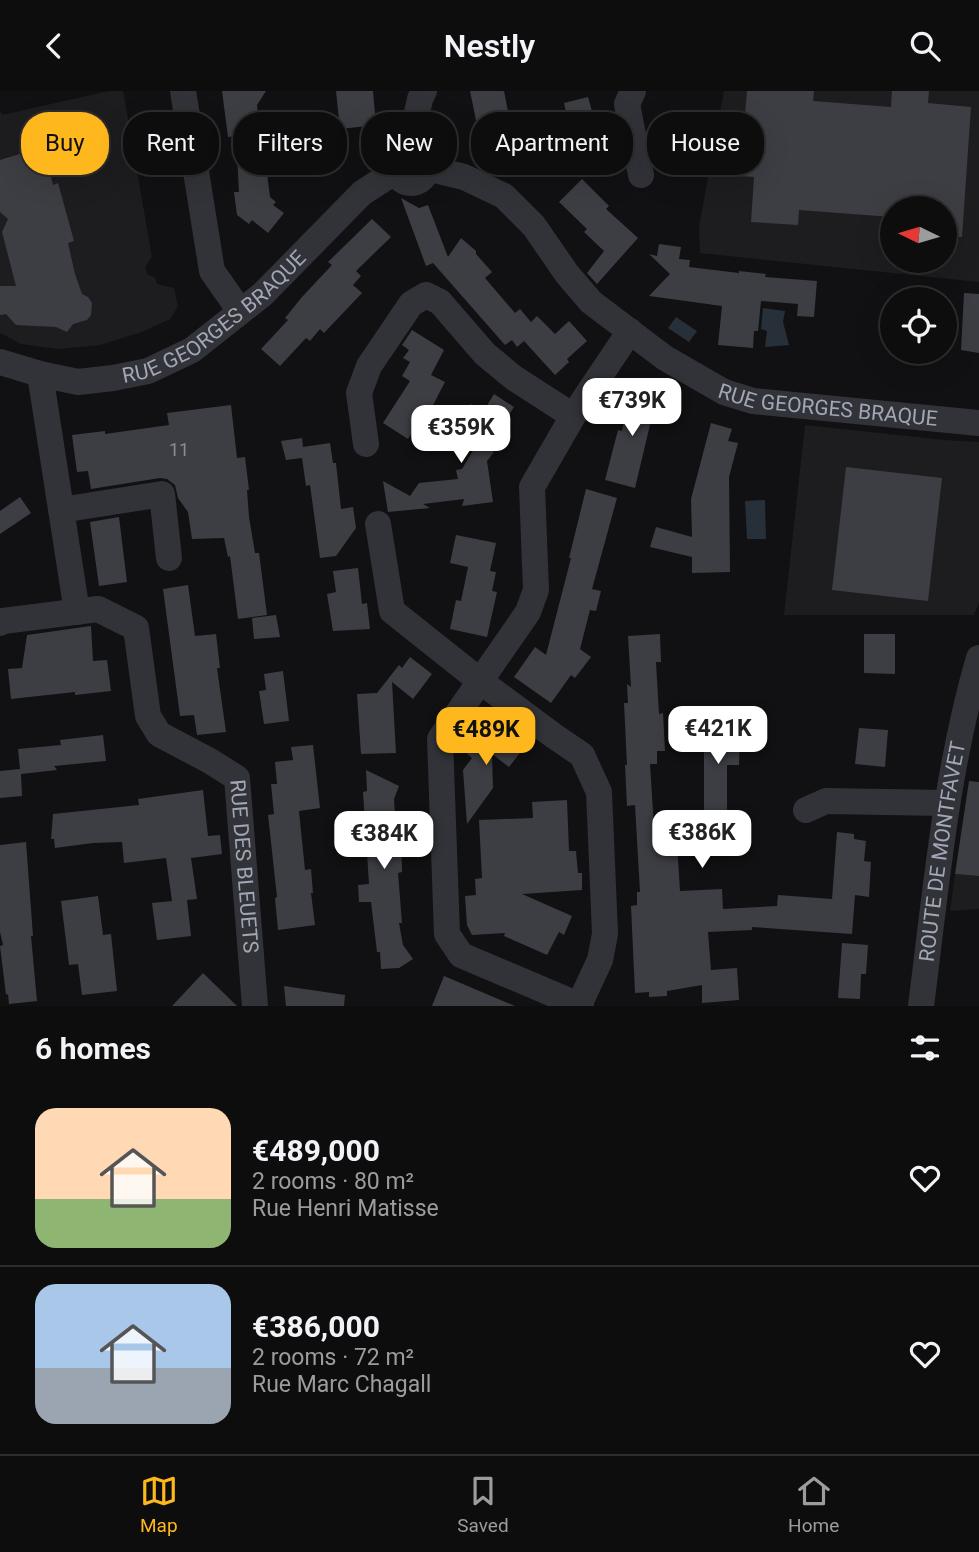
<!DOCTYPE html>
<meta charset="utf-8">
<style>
body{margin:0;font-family:Roboto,sans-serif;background:#1b1b1c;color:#f1f3f6;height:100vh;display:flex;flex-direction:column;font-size:26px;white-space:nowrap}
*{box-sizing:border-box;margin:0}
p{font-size:23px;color:#9a9c9e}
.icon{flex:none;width:38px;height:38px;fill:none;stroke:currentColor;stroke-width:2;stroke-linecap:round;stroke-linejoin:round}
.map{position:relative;height:915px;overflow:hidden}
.drawer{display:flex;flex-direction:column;background:#0d0d0e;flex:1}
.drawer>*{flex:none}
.guide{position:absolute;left:21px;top:21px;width:938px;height:63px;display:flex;gap:14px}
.needle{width:46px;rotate:275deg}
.fabs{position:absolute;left:880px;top:105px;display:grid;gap:14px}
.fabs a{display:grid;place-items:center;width:77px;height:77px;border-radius:50%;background:#0d0d0e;box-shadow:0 7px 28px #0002,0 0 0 2px #2d2d2e;font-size:35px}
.price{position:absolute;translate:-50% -60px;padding:0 16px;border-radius:14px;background:#fff;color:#222;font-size:23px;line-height:46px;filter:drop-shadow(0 2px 4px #0008)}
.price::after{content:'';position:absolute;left:50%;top:42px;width:21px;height:16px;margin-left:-10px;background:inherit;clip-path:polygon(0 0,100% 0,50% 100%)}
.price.on{background:#ffb71e;color:#111}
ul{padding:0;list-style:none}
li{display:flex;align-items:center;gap:21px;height:175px;padding:0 35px}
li+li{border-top:2px solid #2d2d2e}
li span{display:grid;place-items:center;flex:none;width:196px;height:140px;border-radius:21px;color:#555}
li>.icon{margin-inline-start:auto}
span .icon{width:84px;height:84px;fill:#fffc;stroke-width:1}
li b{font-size:30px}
h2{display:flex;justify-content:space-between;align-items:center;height:84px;padding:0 35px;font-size:30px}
.tag{padding:0 24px;border-radius:28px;background:#0d0d0e;box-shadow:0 7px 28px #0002,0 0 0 2px #2d2d2e;font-size:24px;line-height:63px}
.tag.on{background:#ffb71e;color:#111}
header{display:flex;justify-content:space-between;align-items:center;height:91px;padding:0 35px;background:#0d0d0e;font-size:32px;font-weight:600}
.dock{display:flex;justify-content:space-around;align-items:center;height:98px;border-top:2px solid #2d2d2e;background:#0d0d0e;font-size:19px;color:#9a9c9e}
.dock a{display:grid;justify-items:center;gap:4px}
.dock .on{color:#ffb71e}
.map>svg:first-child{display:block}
.built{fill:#1d1d20;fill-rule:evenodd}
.water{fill:#273038}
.building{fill:#3d3e43}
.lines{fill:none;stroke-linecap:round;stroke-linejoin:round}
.minor{stroke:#323338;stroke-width:26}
.labels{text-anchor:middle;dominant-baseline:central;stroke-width:7;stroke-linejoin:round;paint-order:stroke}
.number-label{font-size:18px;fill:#888d98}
.street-label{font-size:21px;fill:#a1a7b5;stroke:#0c0c0e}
</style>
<header><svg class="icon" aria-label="back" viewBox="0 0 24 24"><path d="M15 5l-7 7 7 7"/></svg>Nestly<svg class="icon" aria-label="search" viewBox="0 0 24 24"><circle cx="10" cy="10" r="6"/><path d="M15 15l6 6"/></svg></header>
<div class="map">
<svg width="979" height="915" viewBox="0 0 979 915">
<rect width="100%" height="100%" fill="#111113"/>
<path class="built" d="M109,0H123L152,166L145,176L148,184L155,186L157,193L174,197L178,216L170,228L142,241L100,254L58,258L21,253L0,242V19L2,24Z
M724,0H979V191L700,162L699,135ZM892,117H945V170H892Z
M805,334L944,349L979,351V512L974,524H784Z
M955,783L979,785V818L950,820Z"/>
<path class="water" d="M763,217L785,220L783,231L789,254L765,256L767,240L761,238Z
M676,226L697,240L689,251L668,237Z
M765,409L766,448H747L745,410Z"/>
<path class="building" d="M222,0H266L257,14L262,68L265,67L270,106L276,111L273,114L284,122L268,142L252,129L249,133L237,124L234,101H239L236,45L228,46Z
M336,0H373L376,34L340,38Z
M470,0H504L511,36L530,32L538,67L517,72L513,61L502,64L499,55L487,58L484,43L479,44Z
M747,0H814L813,10L891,16L892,0H929L928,12L971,16L962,146L945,145V117H892V126L799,119L798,134L751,131L754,86L740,85Z
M588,6L593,24L588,25L590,39L571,44L564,12Z
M709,28L711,54L677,63L671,40Z
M36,58L37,64L45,62L53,94L58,92L74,150L68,152L75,183L82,203L88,206L92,212L91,224L87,229L73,233L67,241L56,236L16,234L6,223L0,224V195H16L2,141L8,128L0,121V69Z
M582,88L609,115L606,118L638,147L597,193L587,182L604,160L584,141L587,138L559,111Z
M401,107L419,117L428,114L448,166L461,147L476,160V163L492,181L485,187L515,222L520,218L531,231L537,225L555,243L569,230L587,250L567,268L569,271L555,284L524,250L517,256L512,249L505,254L433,172L426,175Z
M372,128L391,146L356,180L361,185L353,194L362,202L324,242L320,238L310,250L306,247L280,275L261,258L288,229L285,227L302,206L332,174L328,171Z
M659,153L681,156L679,168L690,169L689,176L739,182V180L766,183L765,186L817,190L814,226L797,225L798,213L761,210L758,240H754L753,257L718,254L722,215L649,205L670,183L649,163L657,165Z
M964,202L979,203V262L961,259Z
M412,239L444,259L431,284L445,291L430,320L427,319L408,348L383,332L410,290L402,285L410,271L403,267L409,259L402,254Z
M631,293L656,299L651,321H653L635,397L605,389L618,339L622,340Z
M494,303L514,316L488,358L494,361L487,370L493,411L462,415L464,408L423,413L430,417L388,421L383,390L410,405L419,392L458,388L456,379L462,378L478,351L455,337L471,313L483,321Z
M231,314L237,367L245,366L249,399H247L249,426L255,462H259L267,524L238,528L230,465L228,466L224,447L192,448L188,421L178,407L175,394L167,388L160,387L91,398L88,380L77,381L72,344L105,340V343L169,334L167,322Z
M711,332L732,338L728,350L738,352L729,386L730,481L692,482V466L650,456L656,436L692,446L691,408Z
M302,347L303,356L330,352L333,372H336L341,418L353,416L356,437L336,465L320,467L310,394L306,395L302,367L286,369L281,350Z
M846,376L942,387L928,510L832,499Z
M586,398L617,407L592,498L601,500L596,520L590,519L580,558L591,566L575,587L571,584L551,612L514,586L535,556L546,564L571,467H569Z
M20,406L31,422L0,443V420Z
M119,426L127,491L99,495L90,431Z
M456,444L496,452L490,480L496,481L492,500L497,501L487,546L450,538L456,509L461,510L468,476L450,472Z
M358,477L362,513L367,512L370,538L333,540L327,503L336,501L333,480Z
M188,494L195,545L216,543L220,577H217L226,641L197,644L194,624L180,625L163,498Z
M276,524L280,546L254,548L252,527Z
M91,535L93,570L107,569L111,600L75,604V601L11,608L8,578L22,577L27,544Z
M660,543L661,571H656L659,623L663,622L665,660H657V673H650L654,736L676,735L680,800L722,798L723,818L777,815L778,804L832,808L837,741L854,743V748L866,750L864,770L871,771L869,806L855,804L852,843L752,836V839L708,841L711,879L737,877L739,909L702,912V894L667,900V905L649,906V901L635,902L631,815L637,814V801H640L635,714L627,715L625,674H627L624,612H628L627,593L631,596L628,545Z
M864,543H895V583L864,582Z
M410,566L432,583L413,608L392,591L396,662L361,663L357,603L377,602L399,574L402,577Z
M283,580L289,630L264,633L259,600L266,599L264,583Z
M704,615H735V649H740L739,674H727V746H704Z
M492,636L523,658L509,676L492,663L493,697L467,733L463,679L472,667L467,663L479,645L483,648Z
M859,637L888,639L885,676L855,673Z
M103,644L106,670L54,675L57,679L21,683L22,705L0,707V680L20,678L18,658L61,654L60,649Z
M313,654L320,717L299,720L305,779L311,778L313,802H311L315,834L278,839L275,807L277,806L268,724L274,723L271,693H277L275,671L293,669L291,656Z
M366,679L399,695L394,708L396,742H401L402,781L398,782L402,832H399L403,854L413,868L399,877L381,878L380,861H377L371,811H359L358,794L369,793L363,701L367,700Z
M969,690L979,691V785L955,783Z
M203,699L208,745L220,744L222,763L191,767L197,808L187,809L191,845L157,849L152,812L172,810L166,767L124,772L122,751L93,752L55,757L54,748H51L53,723L139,714L138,708Z
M567,709L569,760H576L578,782H582V799L522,803L572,825L564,844L559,841L547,864L504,845L505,842L472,844L467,834L465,805L476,804L475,788L482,787L479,729L533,727L532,711Z
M26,751L33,845H31L37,910L9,913L8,903L6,904L0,855L3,854L0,841V754Z
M98,805L103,844L111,843L117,900L82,904L78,873L69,874L61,810Z
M842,852L868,854L866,883H861L860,908L838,907Z
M203,882L237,915H172Z
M444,885L515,915H432Z
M284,895L345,904L344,915H286Z"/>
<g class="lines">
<g class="minor">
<path d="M183,0L212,180L240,220"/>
<path d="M633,0L627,13L641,84"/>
<path d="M409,60L420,8L424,0"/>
<circle cx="411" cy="76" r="16"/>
<path id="s1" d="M427,77L464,86L504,105L534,135L567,183L591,211L665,267L724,301L753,310L979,332"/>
<path id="s2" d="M0,271L40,283L78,291L113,287L148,280L192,259L263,203L362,102L396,80"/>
<path d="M40,283L77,521"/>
<path d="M366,353L359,302L369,275L411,213L426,204L440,211L485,263L514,287L573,325"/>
<path d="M61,419L162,403L169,467"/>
<path d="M378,433L392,520L480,590L554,645L582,664L599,701L605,843L600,869L579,914"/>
<path id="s3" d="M0,532L3,530L98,518L136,537L148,625L159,643L210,670L237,687L255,915"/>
<path d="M806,719L826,710L946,712"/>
<path d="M581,915L461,864L447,843L440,648L528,521L536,499L532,396L573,325L630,240"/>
<path id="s4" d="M921,915C936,798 946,680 979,567"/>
</g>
</g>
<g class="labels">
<g class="number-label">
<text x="179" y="358">11</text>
</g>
<g class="street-label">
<text stroke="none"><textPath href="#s2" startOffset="236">RUE GEORGES BRAQUE</textPath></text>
<text stroke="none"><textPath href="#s1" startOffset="486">RUE GEORGES BRAQUE</textPath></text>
<text stroke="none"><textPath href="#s4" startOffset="156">ROUTE DE MONTFAVET</textPath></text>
<text stroke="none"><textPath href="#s3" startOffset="430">RUE DES BLEUETS</textPath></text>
</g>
</g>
</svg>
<div class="fabs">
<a><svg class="needle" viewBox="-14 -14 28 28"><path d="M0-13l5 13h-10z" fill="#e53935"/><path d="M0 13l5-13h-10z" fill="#9a9c9e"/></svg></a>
<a><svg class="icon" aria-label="locate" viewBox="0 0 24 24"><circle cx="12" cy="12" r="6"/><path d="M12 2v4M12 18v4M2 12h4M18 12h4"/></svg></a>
</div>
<b class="price" style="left:632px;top:347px">€739K</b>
<b class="price" style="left:461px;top:374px">€359K</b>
<b class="price" style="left:718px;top:675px">€421K</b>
<b class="price on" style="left:486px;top:676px">€489K</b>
<b class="price" style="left:702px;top:779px">€386K</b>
<b class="price" style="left:384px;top:780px">€384K</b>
<div class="guide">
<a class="tag on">Buy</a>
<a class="tag">Rent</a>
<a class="tag">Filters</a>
<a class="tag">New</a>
<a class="tag">Apartment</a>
<a class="tag">House</a>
</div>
</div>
<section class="drawer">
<h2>6 homes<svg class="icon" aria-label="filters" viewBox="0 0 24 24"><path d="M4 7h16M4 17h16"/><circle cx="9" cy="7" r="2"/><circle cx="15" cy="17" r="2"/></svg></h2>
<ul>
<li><span style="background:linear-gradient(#ffd9b3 65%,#8fb573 0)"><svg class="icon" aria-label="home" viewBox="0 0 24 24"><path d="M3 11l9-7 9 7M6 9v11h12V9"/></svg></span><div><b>€489,000</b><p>2 rooms · 80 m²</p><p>Rue Henri Matisse</p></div><svg class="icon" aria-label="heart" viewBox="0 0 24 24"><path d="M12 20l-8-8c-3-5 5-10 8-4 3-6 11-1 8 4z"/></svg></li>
<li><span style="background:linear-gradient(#a9c7e8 60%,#9aa5b1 0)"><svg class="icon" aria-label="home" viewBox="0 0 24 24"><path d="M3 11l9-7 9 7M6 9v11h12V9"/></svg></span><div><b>€386,000</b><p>2 rooms · 72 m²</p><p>Rue Marc Chagall</p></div><svg class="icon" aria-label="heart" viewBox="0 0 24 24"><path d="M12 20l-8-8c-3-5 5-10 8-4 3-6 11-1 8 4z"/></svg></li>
</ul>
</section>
<nav class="dock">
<a class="on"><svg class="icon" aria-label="map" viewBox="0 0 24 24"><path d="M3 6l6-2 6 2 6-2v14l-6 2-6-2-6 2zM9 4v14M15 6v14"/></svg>Map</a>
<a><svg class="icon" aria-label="saved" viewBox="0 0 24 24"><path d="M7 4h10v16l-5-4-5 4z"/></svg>Saved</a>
<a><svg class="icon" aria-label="home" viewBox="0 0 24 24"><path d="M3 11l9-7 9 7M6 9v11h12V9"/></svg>Home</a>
</nav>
